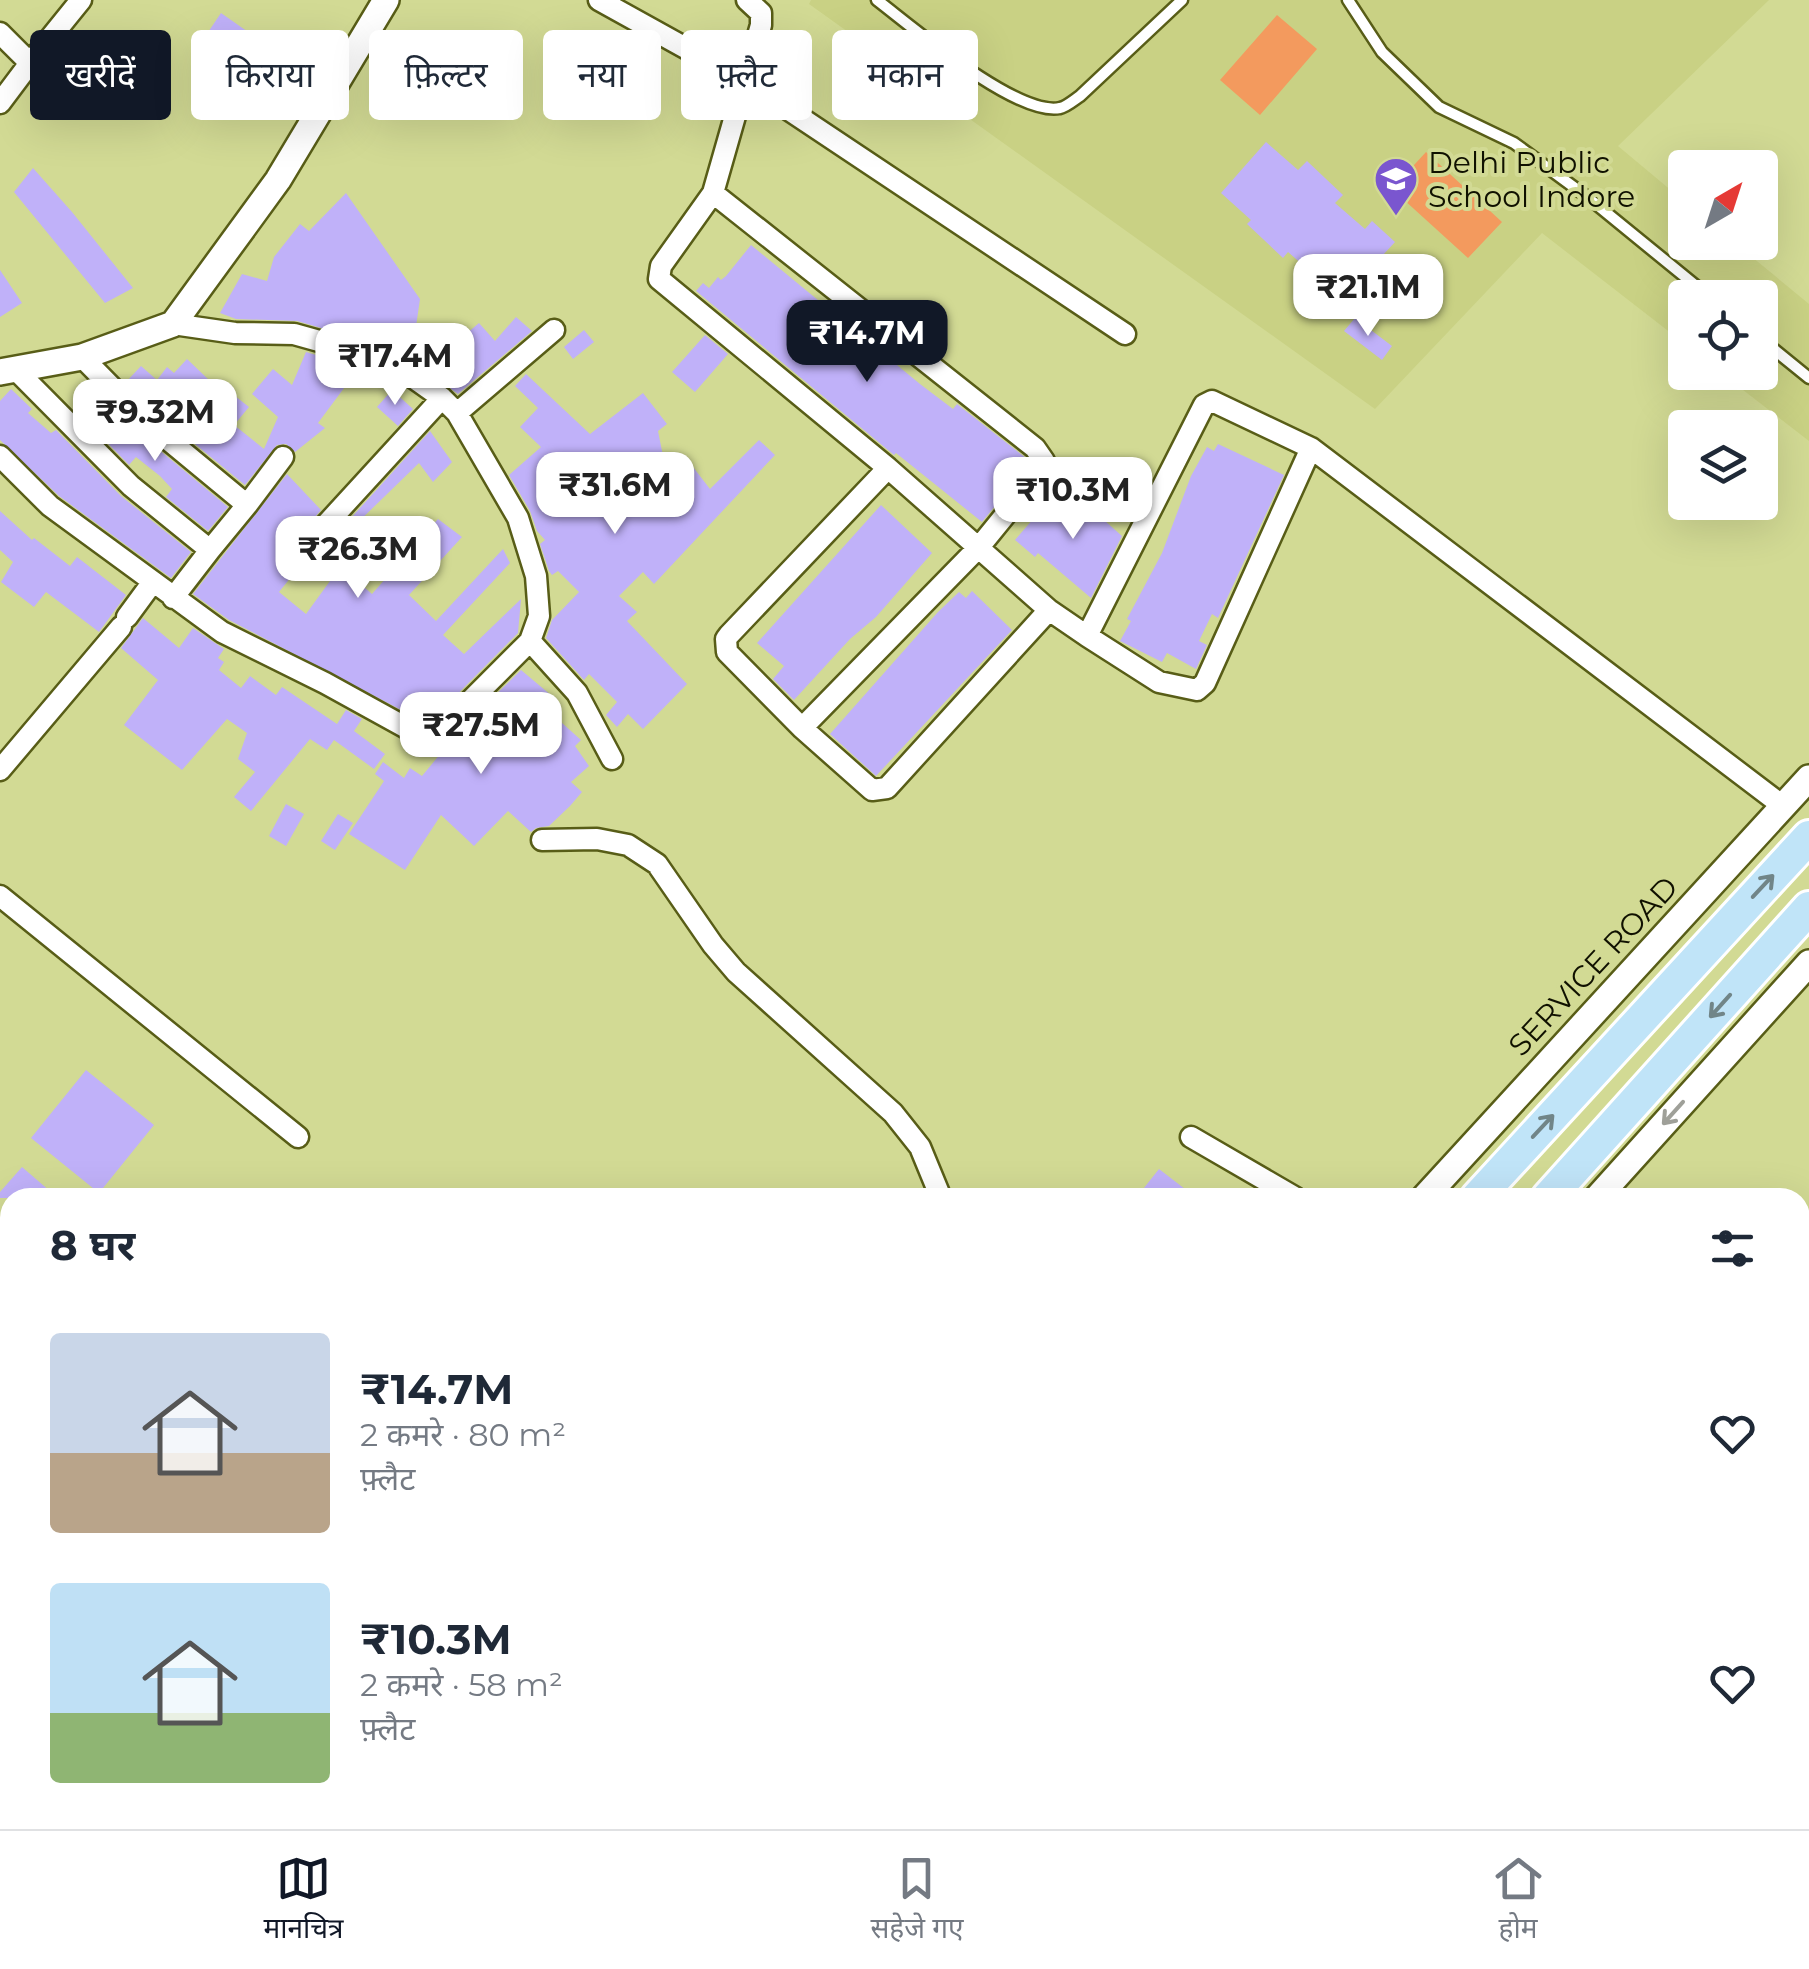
<!DOCTYPE html>
<html lang="hi">
<meta charset="utf-8">
<style>
body{margin:0;font-family:Montserrat,"Noto Sans Devanagari",sans-serif;background:#f6f6f7;color:#1f2937;height:100vh;display:flex;flex-direction:column;font-size:38px;white-space:nowrap}
*{box-sizing:border-box;margin:0}
p{font-size:32px;color:#747a83}
.icon{flex:none;width:55px;height:55px;fill:none;stroke:currentColor;stroke-width:2;stroke-linecap:round;stroke-linejoin:round}
.map{position:relative;flex:1;overflow:hidden}
.side{position:absolute;left:0px;top:1188px;width:1810px;height:642px;display:flex;flex-direction:column;background:#fff;border-radius:30px 30px 0 0;box-shadow:0 10px 40px #0002}
.side>*{flex:none}
.guide{position:absolute;left:30px;top:30px;width:1000px;height:90px;display:flex;gap:20px}
.needle{width:65px;rotate:39deg}
.buttons{position:absolute;left:1668px;top:150px;display:grid;gap:20px}
.buttons a{display:grid;place-items:center;width:110px;height:110px;border-radius:10px;background:#fff;box-shadow:0 10px 40px #0002;font-size:50px}
.price{position:absolute;translate:-50% -85px;padding:0 22px;border-radius:20px;background:#fff;color:#222;font-size:32px;line-height:65px;filter:drop-shadow(0 2px 5px #0008)}
.price::after{content:'';position:absolute;left:50%;top:60px;width:30px;height:22px;margin-left:-15px;background:inherit;clip-path:polygon(0 0,100% 0,50% 100%)}
.price.on{background:#111827;color:#fff}
ul{padding:0;list-style:none}
li{display:flex;align-items:center;gap:30px;height:250px;padding:0 50px}
li span{display:grid;place-items:center;flex:none;width:280px;height:200px;border-radius:10px;color:#555}
li>.icon{margin-inline-start:auto}
span .icon{width:120px;height:120px;fill:#fffc;stroke-width:1}
li b{font-size:42px}
h2{display:flex;justify-content:space-between;align-items:center;height:120px;padding:0 50px;font-size:42px}
.tag{padding:0 35px;border-radius:10px;background:#fff;box-shadow:0 10px 40px #0002;font-size:35px;line-height:90px}
.tag.on{background:#111827;color:#fff}
.tabs{display:flex;justify-content:space-around;align-items:center;height:140px;border-top:2px solid #e0e1e3;background:#fff;font-size:28px;color:#747a83}
.tabs a{display:grid;justify-items:center;gap:5px}
.tabs .on{color:#111827}
.map>svg:first-child{display:block}
.built{fill:#c9d184}
.green{fill:#f39a5e}
.building{fill:#c0b1f9}
.lines{fill:none;stroke-linecap:round;stroke-linejoin:round}
.service-casing{stroke:#585d17;stroke-width:15}
.minor-casing{stroke:#585d17;stroke-width:25}
.tertiary-casing{stroke:#585d17;stroke-width:30}
.trunk-casing{stroke:#fff;stroke-width:38}
.service{stroke:#fff;stroke-width:10}
.minor{stroke:#fff;stroke-width:20}
.tertiary{stroke:#fff;stroke-width:25}
.trunk{stroke:#c0e4f8;stroke-width:32}
.oneway{stroke:#718588}
.oneway2{stroke:#9fa099}
.labels{text-anchor:middle;dominant-baseline:central;stroke-width:8;stroke-linejoin:round;paint-order:stroke}
.poi-label{font-size:30px;fill:#101100;stroke:#d2da94;text-anchor:start}
.street-label{font-size:30px;fill:#101100;stroke:#d2da94}
</style>
<div class="map">
<svg width="1809" height="1829" viewBox="0 0 1809 1829">
<rect width="100%" height="100%" fill="#d2da94"/>
<path class="built" d="M811,0H1769L1618,146L1685,202V242L1735,243L1809,304V441L1721,373L1760,372V298H1685V344L1542,233L1375,409L809,4Z"/>
<path class="green" d="M1277,15L1317,49L1260,115L1220,80Z
M1426,152L1502,222L1468,258L1392,189Z"/>
<path class="building" d="M221,13L261,41L246,62L240,57L229,74L196,50Z
M1266,142L1298,170L1307,161L1343,195L1335,203L1365,229L1372,221L1395,242L1335,307L1312,286L1319,279L1288,252L1283,258L1247,224L1251,220L1221,193Z
M33,168L72,212L133,288L105,303L14,192Z
M346,193L420,299L413,347L376,344L297,321L236,319L220,313L242,274L267,281L274,257L300,224L309,231Z
M751,245L920,384L953,409L957,404L1026,458L1029,464L982,522L896,453L894,455L696,291L703,283L709,288L718,277L721,280L726,276Z
M0,270L22,303L0,317Z
M516,317L532,331L458,394L409,358L421,348L433,362L479,323L495,341Z
M1355,318L1392,346L1382,360L1344,331Z
M584,330L594,342L573,359L564,347Z
M705,335L728,354L695,392L672,372Z
M306,352L359,368L318,423L325,428L295,452L286,444L277,445L245,485L152,409L126,382L141,366L157,380L167,367L174,373L187,359L231,401L235,396L249,407L234,425L264,449L278,417L252,394L273,369L292,385Z
M526,374L590,434L643,393L667,424L658,431L663,456L643,463L669,492L693,467L710,489L759,440L775,455L654,584L643,572L619,596L637,612L627,621L687,684L643,729L628,714L617,727L606,715L617,702L589,674L584,680L546,638L552,620L579,592L558,571L552,575L549,571L540,544L545,540L537,531L530,511L509,475L541,447L520,427L538,408L515,386Z
M11,389L32,409L28,413L51,433L56,430L121,496L191,552L171,578L59,496L0,440V401Z
M392,390L413,409L398,426L377,407Z
M103,398L134,429L228,507L208,531L166,497L172,489L160,476L136,457L129,465L78,413L85,407L88,410Z
M430,431L452,462L433,482L419,463L348,532L367,549L348,573L372,594L438,519L462,537L409,595L436,621L503,549L510,563L443,635L464,654L521,599L518,633L432,720L424,722L229,620L193,594L287,474L321,510L297,538L300,551L309,555L279,592L306,614L338,570L320,552Z
M1218,444L1284,475L1218,618L1212,614L1199,641L1207,645L1196,669L1167,653L1162,662L1120,641L1131,621L1127,619L1162,553L1191,476L1207,447L1214,451Z
M1069,489L1122,536L1091,598L1038,553L1035,557L1015,540L1034,518L1040,522Z
M881,505L932,553L876,617L850,639L794,700L773,679L784,666L757,643Z
M0,511L32,540L34,538L70,566L77,557L126,595L99,632L46,592L34,607L1,582L13,562L0,550Z
M972,591L1012,630L876,776L830,734L938,612L959,592L966,598Z
M143,618L179,648L193,628L224,649L218,658L224,662L219,670L241,688L250,676L276,695L282,687L337,724L346,710L362,719L354,731L385,754L374,769L334,740L327,750L310,739L251,811L234,797L255,772L238,759L247,733L227,719L182,770L124,725L158,680L121,648Z
M521,670L552,696L543,706L581,740L575,746L589,766L571,782L582,792L570,806L549,826L536,828L531,832L508,811L474,846L441,815L405,870L349,834L384,781L375,774L383,762L404,778L410,768L422,776L446,747L444,745Z
M286,804L304,814L286,846L269,836Z
M338,814L353,823L335,850L321,841Z
M86,1070L154,1125L99,1193L31,1138Z
M22,1167L58,1198H0V1192Z
M1159,1169L1185,1189L1178,1198H1136Z"/>
<g class="lines">
<defs>
<path id="service" d="M877,0C911,26 1017,117 1060,108C1066,107 1074,100 1080,96L1182,0
M1348,0L1382,52L1439,107L1514,143L1586,196L1711,298
M1760,338L1809,378"/>
<path id="minor" d="M599,0L747,82L1125,334
M747,0L761,13V25L713,193L661,266L659,279L888,468L1049,610
M0,33L30,63L81,0
M0,103L30,63
M713,193L1035,448L1044,461L1041,471L980,546L802,728
M15,369L131,486L210,550L247,505L143,419L82,357
M457,413L554,330
M0,456L50,506L222,632L325,683L423,737L439,732L530,641L539,616L536,576L518,518L457,413L442,398L394,364L337,346L294,334L235,333L173,324
M888,468L729,635L726,639L727,652L802,728L872,790L887,788L1049,610L1087,636L1204,405L1212,401L1311,448L1783,806
M247,505L283,457
M310,542L442,398
M173,598L210,550
M127,617L152,583
M1087,636L1159,682L1197,690L1205,683L1311,448
M530,641L577,693L612,759
M0,770L121,627
M542,840L597,839L628,845L657,864L713,945L736,972L893,1113L920,1147L941,1198
M0,896L298,1137
M1191,1137L1296,1198
M0,1274L10,1283
M1800,1405L1809,1393
M0,1421L10,1410
M1800,1564L1809,1552
M0,1598L10,1586
M0,1760L10,1749
M1289,1820L1298,1829
M86,1829V1828"/>
<path id="tertiary" d="M0,372L82,357L173,324L278,180L386,0
M1424,1198L1809,778
M1597,1198L1809,963
M1800,1590L1809,1598
M831,1829L839,1820
M1021,1829L1029,1820"/>
<path id="trunk" d="M1477,1198L1809,837
M1548,1198L1809,908
M897,1829L905,1820
M978,1829L986,1820"/>
</defs>
<use href="#service" class="service-casing"/>
<use href="#minor" class="minor-casing"/>
<use href="#tertiary" class="tertiary-casing"/>
<use href="#trunk" class="trunk-casing"/>
<use href="#service" class="service"/>
<use href="#minor" class="minor"/>
<use href="#tertiary" class="tertiary"/>
<use href="#trunk" class="trunk"/>
</g>
<defs><path id="oneway-shaft" d="M-6 0H5M1.5-3L5.5 0L1.5 3" fill="none" stroke-width="1.6" stroke-linecap="round" stroke-linejoin="round" transform="scale(2.5)"/></defs>
<g class="oneway">
<use href="#oneway-shaft" transform="translate(1763 886) rotate(-47)"/>
<use href="#oneway-shaft" transform="translate(1720 1006) rotate(132)"/>
<use href="#oneway-shaft" transform="translate(1543 1126) rotate(-47)"/>
</g>
<use class="oneway2" href="#oneway-shaft" transform="translate(1673 1113) rotate(132)"/>
<defs>
<symbol id="school-pin" viewBox="-11 -11 22 30"><path d="M0 17L-7.5 6A9.5 9.5 0 1 1 7.5 6Z" fill="#7a56cf" stroke="#d2da94"/><path d="M0-5L7-2L0 1L-7-2ZM-4 1L0 2.5L4 1V4Q0 6-4 4Z" fill="#fff"/></symbol>
</defs>
<g fill-rule="evenodd">
<use href="#school-pin" x="1371" y="154" width="50" height="68"/>
</g>
<g class="labels">
<g class="poi-label">
<text x="1428" y="162">Delhi Public<tspan x="1428" dy="34">School Indore</tspan></text>
</g>
<g class="street-label">
<text transform="translate(1593 966) rotate(-47)">SERVICE ROAD</text>
</g>
</g>
</svg>
<div class="buttons">
<a><svg class="needle" viewBox="-14 -14 28 28"><path d="M0-13l5 13h-10z" fill="#e53935"/><path d="M0 13l5-13h-10z" fill="#747a83"/></svg></a>
<a><svg class="icon" aria-label="locate" viewBox="0 0 24 24"><circle cx="12" cy="12" r="6"/><path d="M12 2v4M12 18v4M2 12h4M18 12h4"/></svg></a>
<a><svg class="icon" aria-label="layers" viewBox="0 0 24 24"><path d="M12 4l9 5-9 5-9-5zM3 14l9 5 9-5"/></svg></a>
</div>
<b class="price" style="left:1368px;top:339px">₹21.1M</b>
<b class="price on" style="left:867px;top:385px">₹14.7M</b>
<b class="price" style="left:395px;top:408px">₹17.4M</b>
<b class="price" style="left:155px;top:464px">₹9.32M</b>
<b class="price" style="left:615px;top:537px">₹31.6M</b>
<b class="price" style="left:1073px;top:542px">₹10.3M</b>
<b class="price" style="left:358px;top:601px">₹26.3M</b>
<b class="price" style="left:481px;top:777px">₹27.5M</b>
<div class="guide">
<a class="tag on">खरीदें</a>
<a class="tag">किराया</a>
<a class="tag">फ़िल्टर</a>
<a class="tag">नया</a>
<a class="tag">फ़्लैट</a>
<a class="tag">मकान</a>
</div>
<section class="side">
<h2>8 घर<svg class="icon" aria-label="filters" viewBox="0 0 24 24"><path d="M4 7h16M4 17h16"/><circle cx="9" cy="7" r="2"/><circle cx="15" cy="17" r="2"/></svg></h2>
<ul>
<li><span style="background:linear-gradient(#c9d6e8 60%,#b9a48a 0)"><svg class="icon" aria-label="home" viewBox="0 0 24 24"><path d="M3 11l9-7 9 7M6 9v11h12V9"/></svg></span><div><b>₹14.7M</b><p>2 कमरे · 80 m²</p><p>फ़्लैट</p></div><svg class="icon" aria-label="heart" viewBox="0 0 24 24"><path d="M12 20l-8-8c-3-5 5-10 8-4 3-6 11-1 8 4z"/></svg></li>
<li><span style="background:linear-gradient(#bfe0f5 65%,#8fb573 0)"><svg class="icon" aria-label="home" viewBox="0 0 24 24"><path d="M3 11l9-7 9 7M6 9v11h12V9"/></svg></span><div><b>₹10.3M</b><p>2 कमरे · 58 m²</p><p>फ़्लैट</p></div><svg class="icon" aria-label="heart" viewBox="0 0 24 24"><path d="M12 20l-8-8c-3-5 5-10 8-4 3-6 11-1 8 4z"/></svg></li>
</ul>
</section>
</div>
<nav class="tabs">
<a class="on"><svg class="icon" aria-label="map" viewBox="0 0 24 24"><path d="M3 6l6-2 6 2 6-2v14l-6 2-6-2-6 2zM9 4v14M15 6v14"/></svg>मानचित्र</a>
<a><svg class="icon" aria-label="saved" viewBox="0 0 24 24"><path d="M7 4h10v16l-5-4-5 4z"/></svg>सहेजे गए</a>
<a><svg class="icon" aria-label="home" viewBox="0 0 24 24"><path d="M3 11l9-7 9 7M6 9v11h12V9"/></svg>होम</a>
</nav>
